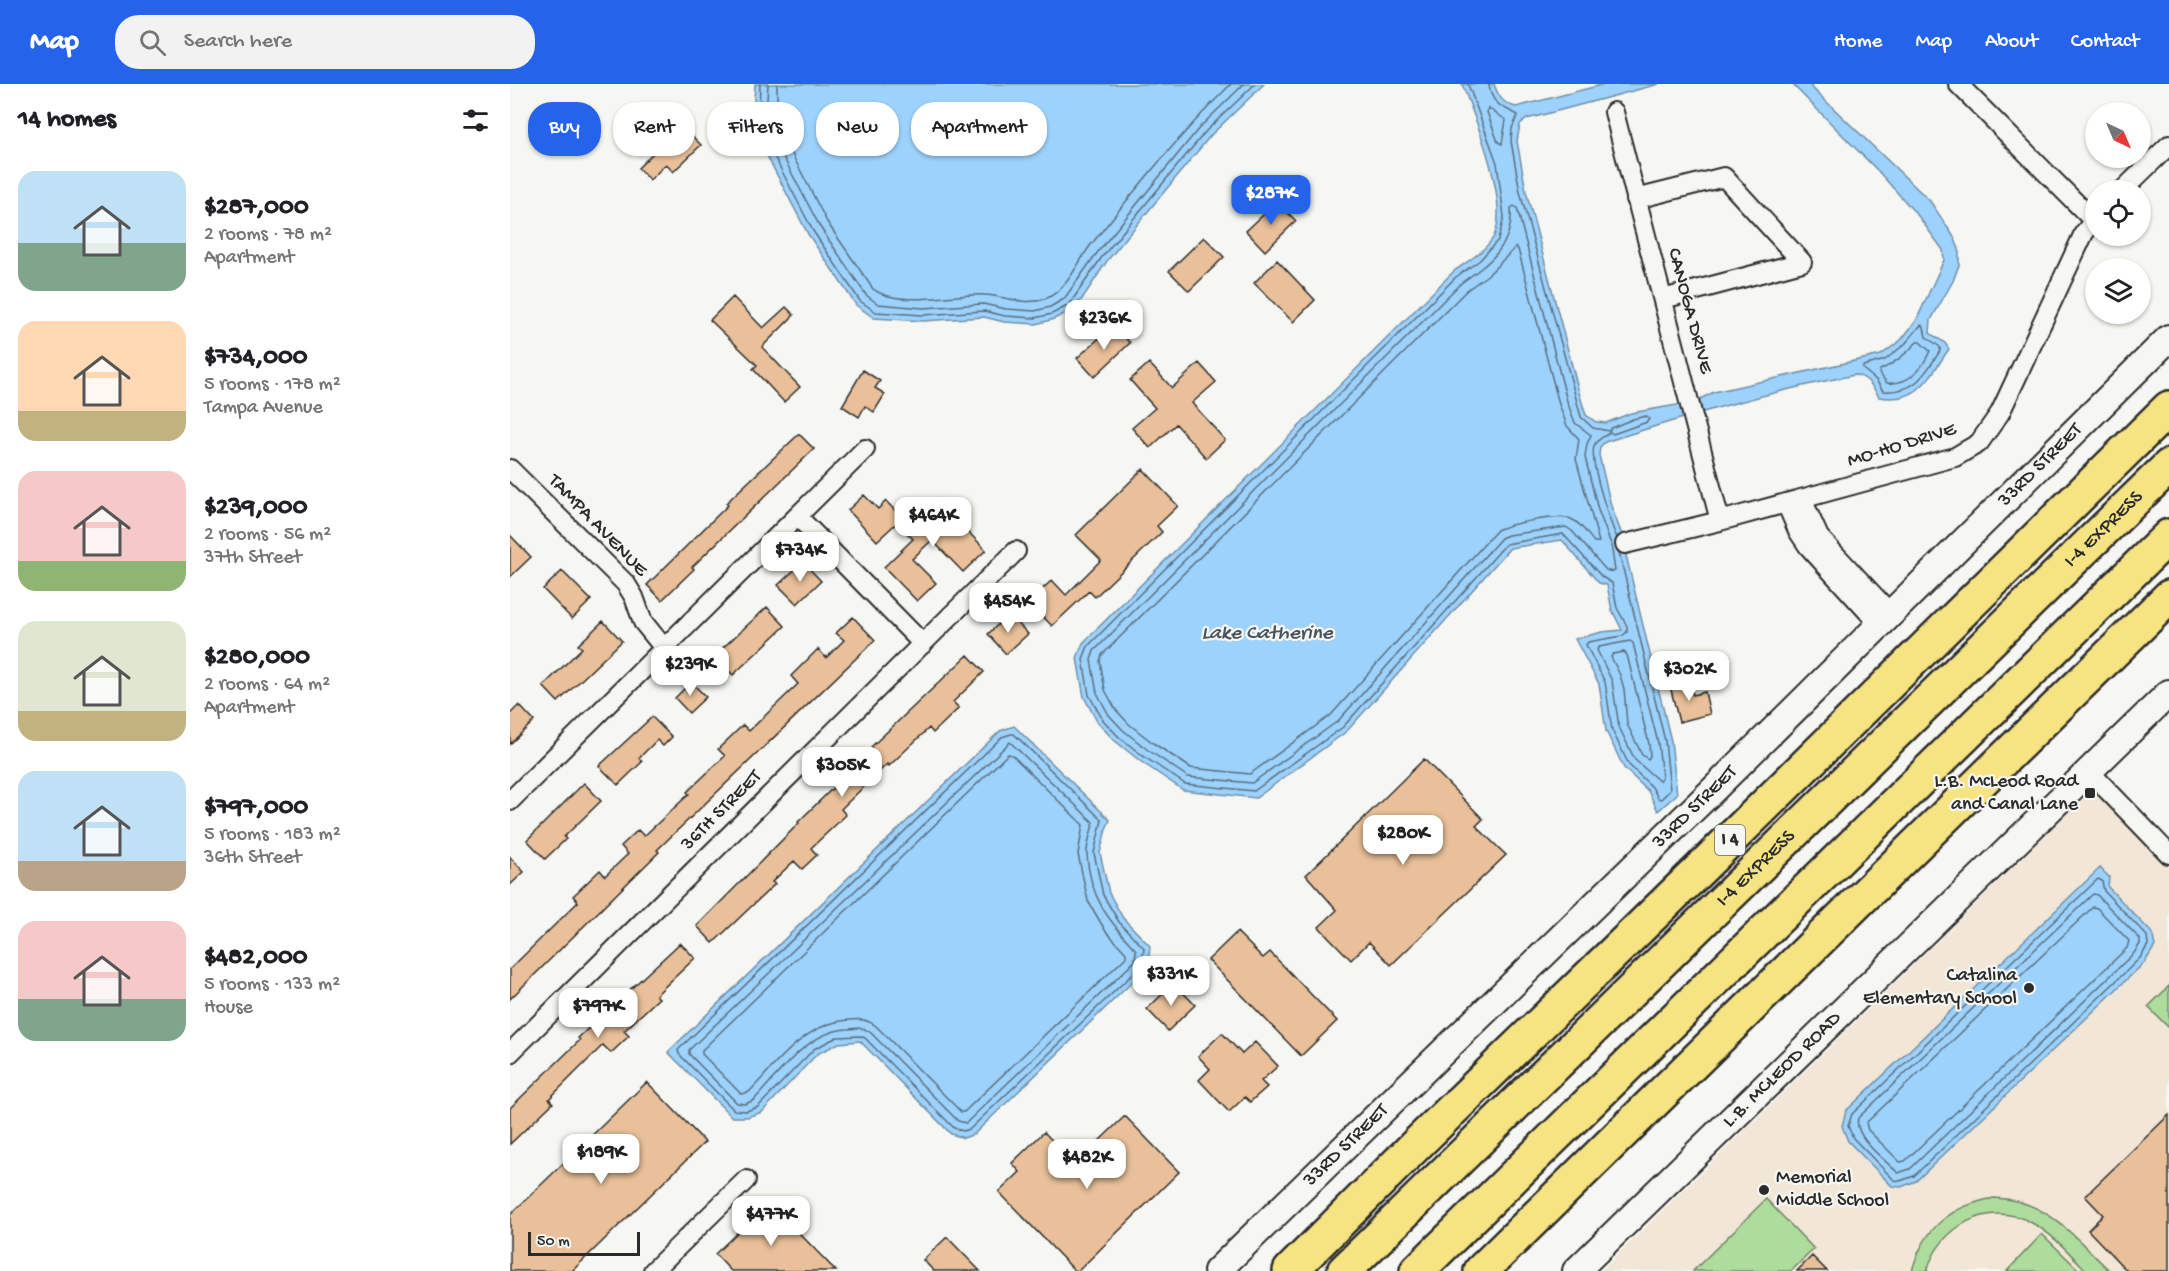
<!DOCTYPE html>
<meta charset="utf-8">
<style>
body{margin:0;font-family:"Gochi Hand",sans-serif;background:#f2f2f2;color:#202124;height:100vh;display:flex;flex-direction:column;font-size:22px;white-space:nowrap}
*{box-sizing:border-box;margin:0}
p{font-size:20px;color:#757577}
.icon{flex:none;width:33px;height:33px;fill:none;stroke:currentColor;stroke-width:2;stroke-linecap:round;stroke-linejoin:round}
.map{position:relative;flex:1;overflow:hidden}
.panel{display:flex;flex-direction:column;background:#fff;width:510px}
.panel>*{flex:none}
.hud{position:absolute;left:18px;top:18px;width:570px;height:54px;display:flex;gap:12px}
.needle{width:39px;rotate:136deg}
.tools{position:absolute;left:1575px;top:18px;display:grid;gap:12px}
.tools a{display:grid;place-items:center;width:66px;height:66px;border-radius:50%;background:#fff;box-shadow:0 2px 4px #0004;font-size:30px}
.scale{position:absolute;left:18px;bottom:15px;width:112px;box-sizing:border-box;padding-left:6px;border:3px solid #2b2b2b;border-top:0;font-size:16px;line-height:21px;white-space:nowrap;color:#2b2b2b;-webkit-text-stroke:4px #f6f6f2;paint-order:stroke}
.price{position:absolute;translate:-50% -51px;padding:0 14px;border-radius:12px;background:#fff;color:#222;font-size:20px;line-height:39px;filter:drop-shadow(0 2px 3px #0008)}
.price::after{content:'';position:absolute;left:50%;top:36px;width:18px;height:14px;margin-left:-9px;background:inherit;clip-path:polygon(0 0,100% 0,50% 100%)}
.price.on{background:#2563eb;color:#fff}
ul{padding:0;list-style:none}
li{display:flex;align-items:center;gap:18px;height:150px;padding:0 18px}
li span{display:grid;place-items:center;flex:none;width:168px;height:120px;border-radius:18px;color:#555}
li>.icon{margin-inline-start:auto}
span .icon{width:72px;height:72px;fill:#fffc;stroke-width:1}
li b{font-size:26px}
h2{display:flex;justify-content:space-between;align-items:center;height:72px;padding:0 18px;font-size:26px}
.pill{padding:0 21px;border-radius:24px;background:#fff;box-shadow:0 2px 4px #0004;font-size:21px;line-height:54px}
.pill.on{background:#2563eb;color:#fff}
header{display:flex;align-items:center;gap:36px;box-sizing:border-box;height:84px;padding:0 30px;background:#2563eb;color:#fff}
header strong{font-size:28px}
nav{display:flex;gap:33px;margin-inline-start:auto;font-size:21px}
.search{width:420px;height:54px;background:#f2f2f2;display:flex;align-items:center;gap:15px;box-sizing:border-box;padding:0 21px;border-radius:24px;color:#757577;font-size:22px}
main{display:flex;flex:1;min-height:0}
.map>svg:first-child{display:block}
.built{fill:#f2e6d7}
.green{fill:#addc9c;stroke:#6c8464;stroke-width:1.5}
.water{fill:#9dd2fc;stroke:#6f8fa8;stroke-width:1.5}
.lines{fill:none;stroke-linecap:round;stroke-linejoin:round}
.shore{stroke:#596e7f;stroke-width:1.5}
.building{fill:#e9c099;stroke:#2b2b2b;stroke-width:1.5}
.street-casing{stroke:#2b2b2b;stroke-width:22}
.secondary-casing{stroke:#2b2b2b;stroke-width:30}
.highway-casing{stroke:#2b2b2b;stroke-width:38}
.street{stroke:#f6f6f2;stroke-width:18}
.secondary{stroke:#f6f6f2;stroke-width:26}
.highway{stroke:#f6e381;stroke-width:33}
.poi-dot{fill:#2b2b2b;stroke:#f6f6f2;stroke-width:2}
.labels{text-anchor:middle;dominant-baseline:central;stroke-width:4.5;stroke-linejoin:round;paint-order:stroke}
.shield{fill:#f6f6f2;stroke:#686867;stroke-width:1.5}
.shield-label{font-size:18px;font-weight:bold;fill:#2b2b2b}
.street-label{font-size:20px;fill:#2b2b2b;stroke:#f6f6f2}
.poi-label{font-size:20px;fill:#2b2b2b;stroke:#f6f6f2;text-anchor:end}
.water-label{font-size:21px;font-style:italic;fill:#48555f;stroke:#f6f6f2}
</style>
<header>
<strong>Map</strong>
<div class="search"><svg class="icon" aria-label="search" viewBox="0 0 24 24"><circle cx="10" cy="10" r="6"/><path d="M15 15l6 6"/></svg>Search here</div>
<nav><a>Home</a><a>Map</a><a>About</a><a>Contact</a></nav>
</header>
<main>
<section class="panel">
<h2>14 homes<svg class="icon" aria-label="filters" viewBox="0 0 24 24"><path d="M4 7h16M4 17h16"/><circle cx="9" cy="7" r="2"/><circle cx="15" cy="17" r="2"/></svg></h2>
<ul>
<li><span style="background:linear-gradient(#bfe0f5 60%,#7fa58c 0)"><svg class="icon" aria-label="home" viewBox="0 0 24 24"><path d="M3 11l9-7 9 7M6 9v11h12V9"/></svg></span><div><b>$287,000</b><p>2 rooms · 78 m²</p><p>Apartment</p></div></li>
<li><span style="background:linear-gradient(#ffd9b3 75%,#c2b280 0)"><svg class="icon" aria-label="home" viewBox="0 0 24 24"><path d="M3 11l9-7 9 7M6 9v11h12V9"/></svg></span><div><b>$734,000</b><p>5 rooms · 178 m²</p><p>Tampa Avenue</p></div></li>
<li><span style="background:linear-gradient(#f6c9c9 75%,#8fb573 0)"><svg class="icon" aria-label="home" viewBox="0 0 24 24"><path d="M3 11l9-7 9 7M6 9v11h12V9"/></svg></span><div><b>$239,000</b><p>2 rooms · 56 m²</p><p>37th Street</p></div></li>
<li><span style="background:linear-gradient(#dfe7d0 75%,#c2b280 0)"><svg class="icon" aria-label="home" viewBox="0 0 24 24"><path d="M3 11l9-7 9 7M6 9v11h12V9"/></svg></span><div><b>$280,000</b><p>2 rooms · 64 m²</p><p>Apartment</p></div></li>
<li><span style="background:linear-gradient(#bfe0f5 75%,#b9a48a 0)"><svg class="icon" aria-label="home" viewBox="0 0 24 24"><path d="M3 11l9-7 9 7M6 9v11h12V9"/></svg></span><div><b>$797,000</b><p>5 rooms · 183 m²</p><p>36th Street</p></div></li>
<li><span style="background:linear-gradient(#f6c9c9 65%,#7fa58c 0)"><svg class="icon" aria-label="home" viewBox="0 0 24 24"><path d="M3 11l9-7 9 7M6 9v11h12V9"/></svg></span><div><b>$482,000</b><p>5 rooms · 133 m²</p><p>House</p></div></li>
</ul>
</section>
<div class="map">
<svg width="1659" height="1187" viewBox="0 0 1659 1187">
<rect width="100%" height="100%" fill="#f6f6f2"/>
<filter id="ink" filterUnits="userSpaceOnUse"><feTurbulence type="fractalNoise" baseFrequency=".0167" numOctaves="2"/><feDisplacementMap in="SourceGraphic" scale="12" xChannelSelector="R" yChannelSelector="G"/><feConvolveMatrix kernelMatrix="1 2 1 2 8 2 1 2 1" color-interpolation-filters="sRGB"/></filter>
<g filter="url(#ink)">
<path class="built" d="M1583,705L1659,782V1187H1091Z"/>
<path class="green" d="M1659,902V941L1658,943L1638,923Z
M1484,1114C1537,1115 1564,1153 1600,1187H1577C1560,1170 1543,1150 1522,1139C1479,1115 1430,1142 1417,1187H1402C1414,1143 1441,1122 1484,1114Z
M1256,1115L1304,1165L1281,1187H1183Z
M1532,1150L1570,1187H1497Z"/>
<path class="water" d="M245,0H754L701,51L597,177L572,215L562,226L544,235L526,240L494,238L474,233L413,237L364,234L346,221L298,150L244,47L243,31Z
M952,0H984C988,12 993,20 1006,23L1095,0H1149L1017,35L1010,40L1007,57L1016,107L1070,312L1076,331L1086,338L1096,339L1121,329L1184,318L1204,308L1371,271L1391,256L1406,237L1434,176L1433,166L1409,133L1368,87L1282,0H1298L1420,117L1444,153L1449,165V181L1443,197L1421,236L1420,249L1435,259L1439,265C1420,292 1409,320 1369,313C1362,302 1358,293 1345,291C1260,307 1177,332 1095,358L1090,363L1089,371L1101,422L1114,456L1115,467L1161,657L1167,710L1148,727L1138,707L1114,684L1096,647L1089,600L1065,555L1092,548L1112,546L1102,526L1097,501L1089,499L1052,456L1000,464L837,647L746,714L673,706L630,677L604,656L588,639L574,613L567,574L573,559L943,188C955,179 977,166 984,152C1000,118 965,34 952,0Z
M504,642L600,736L596,745L590,769L599,809L613,834L640,862L638,883L464,1050L454,1054L441,1050L350,957L329,959L307,970L252,1028L237,1033H222L158,968L490,647Z
M1590,784L1599,793L1598,803L1642,849L1645,862L1635,878L1406,1097L1391,1103L1382,1102L1338,1057L1332,1042L1336,1027Z"/>
<g class="lines">
<path class="shore" d="M250,0L249,31L250,45L303,147L350,217L366,228L413,231L474,227L495,232L525,234L542,230L559,221L592,173L696,47L745,0
M258,0L256,31L258,44L310,143L356,211L368,220L413,224L473,220L496,225L525,227L540,223L554,215L587,169L690,43L734,0
M267,0V41L317,138L363,205C383,220 423,214 447,212C456,212 466,210 475,211C496,212 515,223 537,214C558,205 567,179 580,162C625,106 670,50 721,0
M958,0L987,79L994,133L988,156L970,176L946,193L578,562L573,575L579,611L593,636L608,652L633,672L675,700L744,707L833,643L996,460L1053,450L1092,493L1102,499L1107,524L1117,542V548L1112,552L1078,558L1076,561L1095,598L1102,646L1119,681L1142,703L1148,714L1151,715L1160,706L1155,657L1109,468
M979,0C981,21 993,23 1008,31L1002,44L1001,57L1010,108L1071,333L1083,344L1099,347L1101,344L1123,335L1136,332L1139,335L1137,338L1103,350L1100,348C1096,352 1089,354 1085,360C1077,373 1100,438 1107,454
M978,24L996,36L992,60L988,58L977,28Z
M1004,122L1007,124L1057,317L1065,339L1081,351L1077,360L1075,373L1088,426L1101,460L1105,487L1102,488L1096,486L1062,447L1056,443L998,451L991,454L828,637L742,699L678,693L638,666L613,646L599,631L587,609L581,576L584,567L951,199C979,179 1004,162 1001,124Z
M1006,163L1008,165L1049,320L1057,342L1069,355L1066,375L1089,458H1084C1078,451 1071,439 1061,435C1049,430 998,440 987,446L821,631L740,690L681,684L643,659L619,640L606,626L595,606L590,577L592,571L957,206L979,190Z
M1411,241L1414,243L1416,253L1430,263V267C1414,291 1406,309 1373,307L1366,296L1353,285V282L1375,276L1395,260Z
M1407,258H1410L1420,267C1412,285 1399,301 1377,299L1369,289L1370,286C1384,280 1397,269 1407,258Z
M1120,557L1123,559L1148,659L1152,694L1149,697L1125,676L1109,643L1102,597L1087,566L1089,563Z
M1114,568L1117,571L1139,660L1140,672L1138,675L1132,671L1117,640L1114,605L1110,591L1101,573L1103,570Z
M501,650H504L592,736L584,769L593,811L609,838L634,864L632,881L460,1045L453,1047L444,1044L355,954L350,952L327,953L304,965L248,1023L236,1027L224,1026L169,970L168,966L492,653Z
M500,658L583,738C582,749 576,760 577,771C580,814 598,836 626,866L625,877L456,1039L448,1037L360,948C353,943 346,944 338,945C297,947 270,989 244,1016L235,1020L227,1019L179,970V966Z
M498,670L502,671L573,741L568,770L578,817L595,846L616,869V873L454,1028H451L366,942C357,935 350,935 339,936C295,939 268,978 239,1008L231,1010L192,970V966Z
M1588,795L1592,797L1594,807L1637,852L1638,861L1630,874L1404,1092L1390,1097L1384,1096L1343,1054L1338,1042L1342,1030Z
M1583,810L1587,811L1630,855V860L1624,869L1400,1085L1388,1089C1375,1076 1343,1053 1348,1034Z
M1583,823L1587,824L1619,857L1617,864L1395,1077L1390,1078L1358,1046L1356,1039Z"/>
</g>
<path class="building" d="M161,31L191,61L163,88L156,80L140,96L128,84L155,57L145,47Z
M767,118L786,137L755,167L736,147Z
M694,153L714,173L679,207L659,187Z
M767,176L805,216L783,238L744,199Z
M223,213L253,244L276,223L284,231L252,263L290,303L274,318L243,285L247,281L200,236Z
M604,241L620,259L584,293L567,274Z
M639,279L662,304L689,279L706,298L682,319L715,356L696,374L666,340L640,364L622,344L645,324L620,296Z
M353,286L370,297L365,304L375,310L364,328L355,322L349,333L332,322Z
M289,350L304,365L182,483L184,485L152,516L137,501L218,421L216,419Z
M633,385L668,422L647,442L652,448L585,513L579,507L542,542L519,518L542,496L556,511L591,476L566,451Z
M354,411L368,425L376,417L392,434L367,457L338,426Z
M426,415L476,466L453,488L422,456L402,475L426,499L407,517L374,483L403,455L394,446Z
M0,451L21,473L0,493Z
M293,478L311,497L287,520L268,501Z
M52,487L81,516L62,535L33,505Z
M257,523L275,542L223,591L204,572Z
M499,530L518,550L496,570L478,550Z
M343,533L365,556L147,766L149,768L0,915V885L68,818L63,812L90,786L95,792L118,770L111,762L128,746L134,752L179,710L177,708L215,672L208,665L233,641L239,647L288,600L281,592L308,565L316,574L334,556L326,549Z
M93,537L112,557L48,618L33,602L72,564L68,561Z
M458,571L474,588L443,618L449,624L423,649L419,644L379,682L377,680L331,725L336,731L301,764L307,771L292,785L284,777L262,798L265,800L203,859L187,842L289,739L288,738L363,665L361,663Z
M1179,597L1183,611L1195,608L1200,630L1169,638L1160,602Z
M181,598L196,613L179,629L165,614Z
M9,621L24,637L0,660V630Z
M142,633L162,653L153,662L147,656L129,674L132,678L108,701L89,682Z
M914,675L973,735L966,742L996,771L881,881L859,858L841,876L809,843L827,826L796,791Z
M74,699L91,717L54,753L56,755L35,775L17,756Z
M0,773L14,788L0,801Z
M727,848L753,874L760,868L827,937L791,972L698,876Z
M170,859L185,874L146,911L149,914L114,947L119,952L101,969L93,961L39,1015L43,1019L0,1060V1024L70,956L68,954Z
M664,899L685,921L658,947L637,925Z
M712,949L732,970L745,958L768,982L751,997L757,1003L740,1018L735,1013L719,1028L689,996L700,985L688,972Z
M137,998L195,1058L62,1187H0V1131Z
M1659,1031V1187H1617L1578,1146L1593,1131L1575,1112Z
M615,1032L669,1088L568,1187H565L489,1108L510,1088L502,1079L534,1048L565,1080Z
M259,1118L326,1187H221L205,1170Z
M437,1153L470,1187H424L413,1176Z
M1302,1172L1317,1187H1287Z"/>
<g class="lines">
<defs>
<path id="street" d="M1448,0L1583,136
M1104,28L1210,437
M1613,106L1659,61
M1126,115L1214,93L1292,178L1153,215
M0,385L116,500L124,513L133,538L154,564
M1292,415L1309,453L1380,529
M1276,419L1288,447L1298,462L1369,540
M288,433L413,560
M1115,460L1210,437L1445,373L1469,359L1490,329L1574,149L1586,134
M1579,687L1659,770
M0,717L355,365
M0,969L506,467
M143,1187L236,1096"/>
<g id="secondary">
<path id="s1" d="M707,1187L1202,707L1659,254"/>
<path id="s2" d="M1066,1187L1659,609"/>
</g>
<g id="highway">
<path d="M780,1187L910,1057L1186,789L1659,324"/>
<path id="s3" d="M834,1187L1659,382"/>
<path d="M907,1187L1659,452"/>
<path d="M971,1187L1659,513"/>
</g>
</defs>
<use href="#street" class="street-casing"/>
<use href="#secondary" class="secondary-casing"/>
<use href="#highway" class="highway-casing"/>
<use href="#street" class="street"/>
<use href="#secondary" class="secondary"/>
<use href="#highway" class="highway"/>
</g>
</g>
<g class="poi-dot">
<rect x="1574" y="703" width="12" height="12" rx="3"/>
<circle cx="1519" cy="904" r="6"/>
<circle cx="1254" cy="1106" r="6"/>
</g>
<g class="labels">
<rect class="shield" x="1205" y="741" width="30" height="30" rx="4.5"/>
<g class="shield-label">
<text x="1220" y="756">I 4</text>
</g>
<g class="street-label">
<text transform="translate(1179 227) rotate(75)">CANOGA DRIVE</text>
<text transform="translate(1392 362) rotate(-17)">MO-HO DRIVE</text>
<text stroke="none"><textPath href="#s1" startOffset="1152">33RD STREET</textPath></text>
<text transform="translate(87 442) rotate(46)">TAMPA AVENUE</text>
<text stroke="none"><textPath href="#s3" startOffset="1062">I-4 EXPRESS</textPath></text>
<text stroke="none"><textPath href="#s1" startOffset="666">33RD STREET</textPath></text>
<text transform="translate(212 727) rotate(-45)">36TH STREET</text>
<text stroke="none"><textPath href="#s3" startOffset="576">I-4 EXPRESS</textPath></text>
<text stroke="none"><textPath href="#s2" startOffset="288">L.B. MCLEOD ROAD</textPath></text>
<text stroke="none"><textPath href="#s1" startOffset="180">33RD STREET</textPath></text>
</g>
<g class="poi-label">
<text x="1568" y="698">L.B. McLeod Road<tspan x="1568" dy="23">and Canal Lane</tspan></text>
<text x="1507" y="892">Catalina<tspan x="1507" dy="23">Elementary School</tspan></text>
<text x="1266" y="1094" text-anchor="start">Memorial<tspan x="1266" dy="23">Middle School</tspan></text>
</g>
<g class="water-label">
<text x="757" y="550">Lake Catherine</text>
</g>
</g>
</svg>
<div class="tools">
<a><svg class="needle" viewBox="-14 -14 28 28"><path d="M0-13l5 13h-10z" fill="#e53935"/><path d="M0 13l5-13h-10z" fill="#757577"/></svg></a>
<a><svg class="icon" aria-label="locate" viewBox="0 0 24 24"><circle cx="12" cy="12" r="6"/><path d="M12 2v4M12 18v4M2 12h4M18 12h4"/></svg></a>
<a><svg class="icon" aria-label="layers" viewBox="0 0 24 24"><path d="M12 4l9 5-9 5-9-5zM3 14l9 5 9-5"/></svg></a>
</div>
<div class="scale">50 m</div>
<b class="price on" style="left:761px;top:142px">$287K</b>
<b class="price" style="left:594px;top:267px">$236K</b>
<b class="price" style="left:423px;top:464px">$464K</b>
<b class="price" style="left:290px;top:499px">$734K</b>
<b class="price" style="left:498px;top:550px">$454K</b>
<b class="price" style="left:180px;top:613px">$239K</b>
<b class="price" style="left:1179px;top:618px">$302K</b>
<b class="price" style="left:332px;top:714px">$305K</b>
<b class="price" style="left:893px;top:782px">$280K</b>
<b class="price" style="left:661px;top:923px">$331K</b>
<b class="price" style="left:88px;top:955px">$797K</b>
<b class="price" style="left:91px;top:1101px">$189K</b>
<b class="price" style="left:577px;top:1106px">$482K</b>
<b class="price" style="left:261px;top:1163px">$477K</b>
<div class="hud">
<a class="pill on">Buy</a>
<a class="pill">Rent</a>
<a class="pill">Filters</a>
<a class="pill">New</a>
<a class="pill">Apartment</a>
</div>
</div>
</main>
